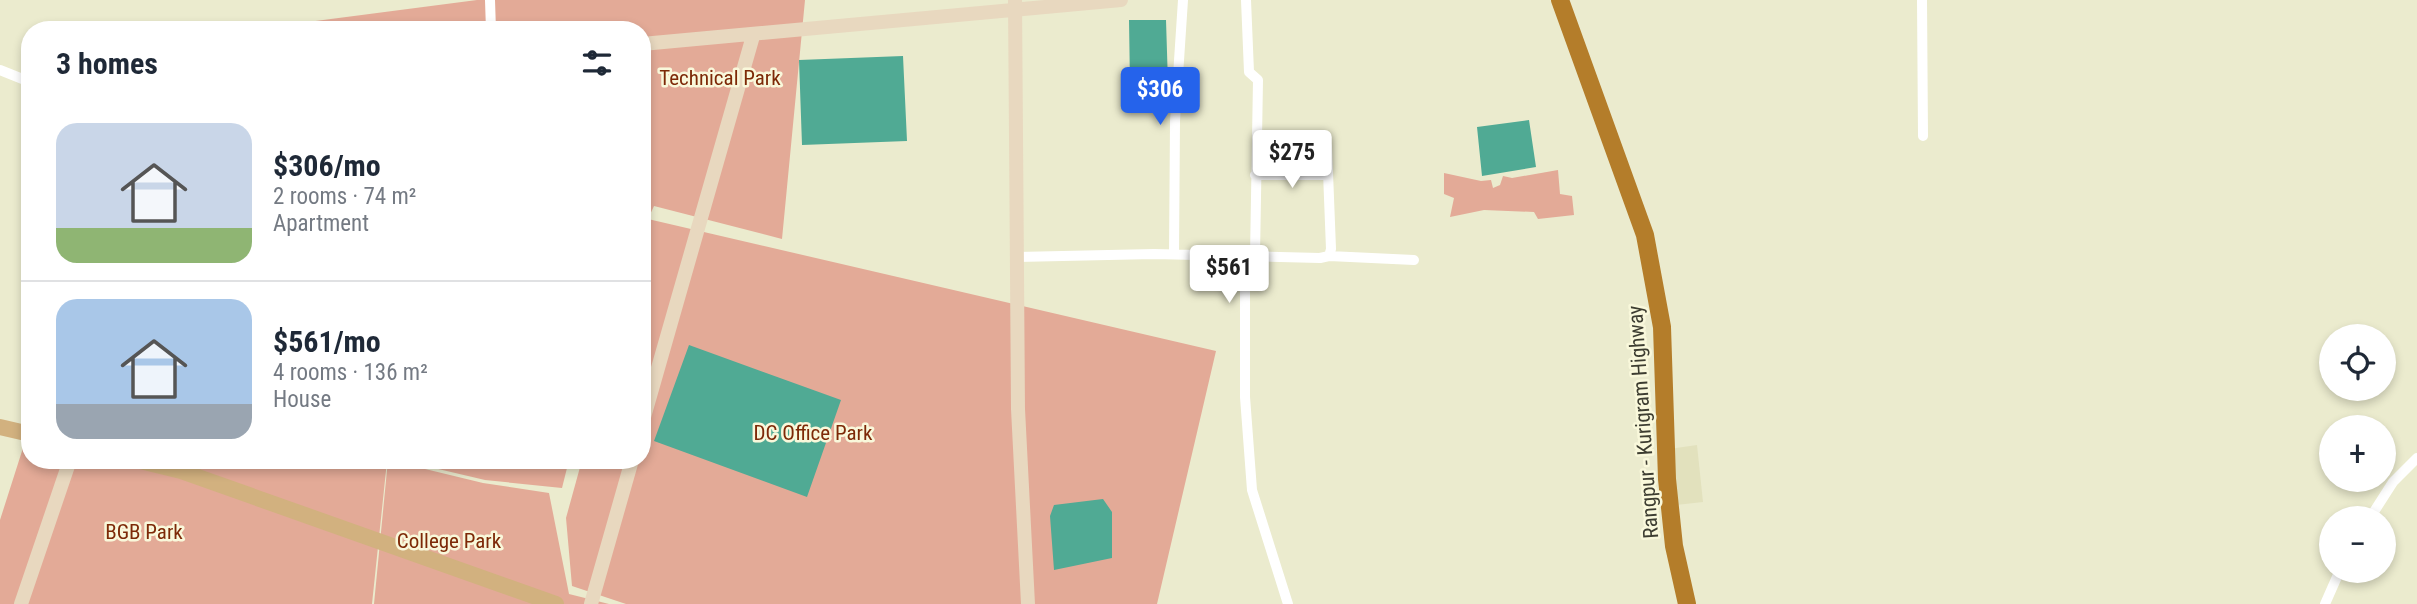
<!DOCTYPE html>
<meta charset="utf-8">
<style>
body{margin:0;font-family:"Roboto Condensed",sans-serif;background:#f6f6f7;color:#1f2937;height:100vh;display:flex;flex-direction:column;font-size:26px;white-space:nowrap}
*{box-sizing:border-box;margin:0}
p{font-size:23px;color:#747a83}
.icon{flex:none;width:38px;height:38px;fill:none;stroke:currentColor;stroke-width:2;stroke-linecap:round;stroke-linejoin:round}
.map{position:relative;flex:1;overflow:hidden}
.panel{position:absolute;left:21px;top:21px;width:630px;height:448px;display:flex;flex-direction:column;background:#fff;border-radius:28px;box-shadow:0 4px 10px #0003}
.panel>*{flex:none}
.fabs{position:absolute;left:2319px;top:324px;display:grid;gap:14px}
.fabs a{display:grid;place-items:center;width:77px;height:77px;border-radius:50%;background:#fff;box-shadow:0 4px 10px #0003;font-size:35px}
.price{position:absolute;translate:-50% -60px;padding:0 16px;border-radius:7px;background:#fff;color:#222;font-size:23px;line-height:46px;filter:drop-shadow(0 2px 4px #0008)}
.price::after{content:'';position:absolute;left:50%;top:42px;width:21px;height:16px;margin-left:-10px;background:inherit;clip-path:polygon(0 0,100% 0,50% 100%)}
.price.current{background:#2563eb;color:#fff}
ul{padding:0;list-style:none}
li{display:flex;align-items:center;gap:21px;height:175px;padding:0 35px}
li+li{border-top:2px solid #e0e1e3}
li span{display:grid;place-items:center;flex:none;width:196px;height:140px;border-radius:21px;color:#555}
li>.icon{margin-inline-start:auto}
span .icon{width:84px;height:84px;fill:#fffc;stroke-width:1}
li b{font-size:30px}
h2{display:flex;justify-content:space-between;align-items:center;height:84px;padding:0 35px;font-size:30px}
.map>svg:first-child{display:block}
.built{fill:#e2e1bd}
.green{fill:#e3aa97}
.water{fill:#50aa94}
.lines{fill:none;stroke-linecap:round;stroke-linejoin:round}
.street{stroke:#fff;stroke-width:10}
.secondary{stroke:#e8d8bf;stroke-width:14}
.primary{stroke:#d2b17f;stroke-width:16}
.highway{stroke:#b47d2a;stroke-width:18}
.labels{text-anchor:middle;dominant-baseline:central;stroke-width:5;stroke-linejoin:round;paint-order:stroke}
.park-label{font-size:21px;fill:#7d2907;stroke:#f9f8db}
.street-label{font-size:21px;fill:#3d3d31;stroke:#f9f8db}
</style>
<div class="map">
<svg width="2417" height="604" viewBox="0 0 2417 604">
<rect width="100%" height="100%" fill="#ebebce"/>
<path class="built" d="M1697,445L1703,502L1676,505L1669,449Z"/>
<path class="green" d="M477,0H805L782,239L654,206L648,219L1216,351L1157,604H626L572,586L566,518L582,460H642V239L645,230L642,234V30H247Z
M1558,170L1560,194L1572,196L1574,215L1538,219L1534,212L1484,210L1450,217L1454,198L1444,194V173L1481,181L1491,180L1493,188L1500,185L1503,176L1512,178Z
M30,426V460L387,461L372,604H0V520Z
M388,460L483,483L549,493L569,594L609,604H374Z
M400,460H569L562,488L485,480Z"/>
<path class="water" d="M1129,20H1166L1168,84L1130,85Z
M903,56L907,141L802,145L799,60Z
M1529,120L1536,167L1482,176L1477,127Z
M689,345L841,400L807,497L654,441Z
M1103,499L1112,512V558L1054,570L1050,516L1054,505Z"/>
<g class="lines">
<path class="street" d="M490,0L491,30
M1246,0L1249,72L1258,80L1255,256L1245,273V397L1252,490L1288,604
M1922,0L1923,136
M0,70L30,82
M1255,175H1328
M1174,254L1175,121L1183,0
M1329,256L1414,260
M1017,257L1154,254L1320,258L1329,256L1331,249L1327,147
M2370,518L2393,482L2417,458
M2325,604L2340,570"/>
<path class="secondary" d="M1015,0L1018,409L1028,604
M642,44L1121,0
M642,424L753,36
M21,604L70,460
M591,604L632,460"/>
<path class="primary" d="M0,427L30,434
M136,460L181,471L556,604"/>
<path class="highway" d="M1560,0L1645,235L1662,327L1667,479L1674,546L1687,604"/>
</g>
<g class="labels">
<g class="park-label">
<text x="720" y="78">Technical Park</text>
<text x="813" y="433">DC Office Park</text>
<text x="144" y="532">BGB Park</text>
<text x="449" y="541">College Park</text>
</g>
<g class="street-label">
<text transform="translate(1643 422) rotate(-94)">Rangpur - Kurigram Highway</text>
</g>
</g>
</svg>
<div class="fabs">
<a><svg class="icon" aria-label="locate" viewBox="0 0 24 24"><circle cx="12" cy="12" r="6"/><path d="M12 2v4M12 18v4M2 12h4M18 12h4"/></svg></a>
<a>+</a>
<a>−</a>
</div>
<b class="price current" style="left:1160px;top:127px">$306</b>
<b class="price" style="left:1292px;top:190px">$275</b>
<b class="price" style="left:1229px;top:305px">$561</b>
<section class="panel">
<h2>3 homes<svg class="icon" aria-label="filters" viewBox="0 0 24 24"><path d="M4 7h16M4 17h16"/><circle cx="9" cy="7" r="2"/><circle cx="15" cy="17" r="2"/></svg></h2>
<ul>
<li><span style="background:linear-gradient(#c9d6e8 75%,#8fb573 0)"><svg class="icon" aria-label="home" viewBox="0 0 24 24"><path d="M3 11l9-7 9 7M6 9v11h12V9"/></svg></span><div><b>$306/mo</b><p>2 rooms · 74 m²</p><p>Apartment</p></div></li>
<li><span style="background:linear-gradient(#a9c7e8 75%,#9aa5b1 0)"><svg class="icon" aria-label="home" viewBox="0 0 24 24"><path d="M3 11l9-7 9 7M6 9v11h12V9"/></svg></span><div><b>$561/mo</b><p>4 rooms · 136 m²</p><p>House</p></div></li>
</ul>
</section>
</div>
